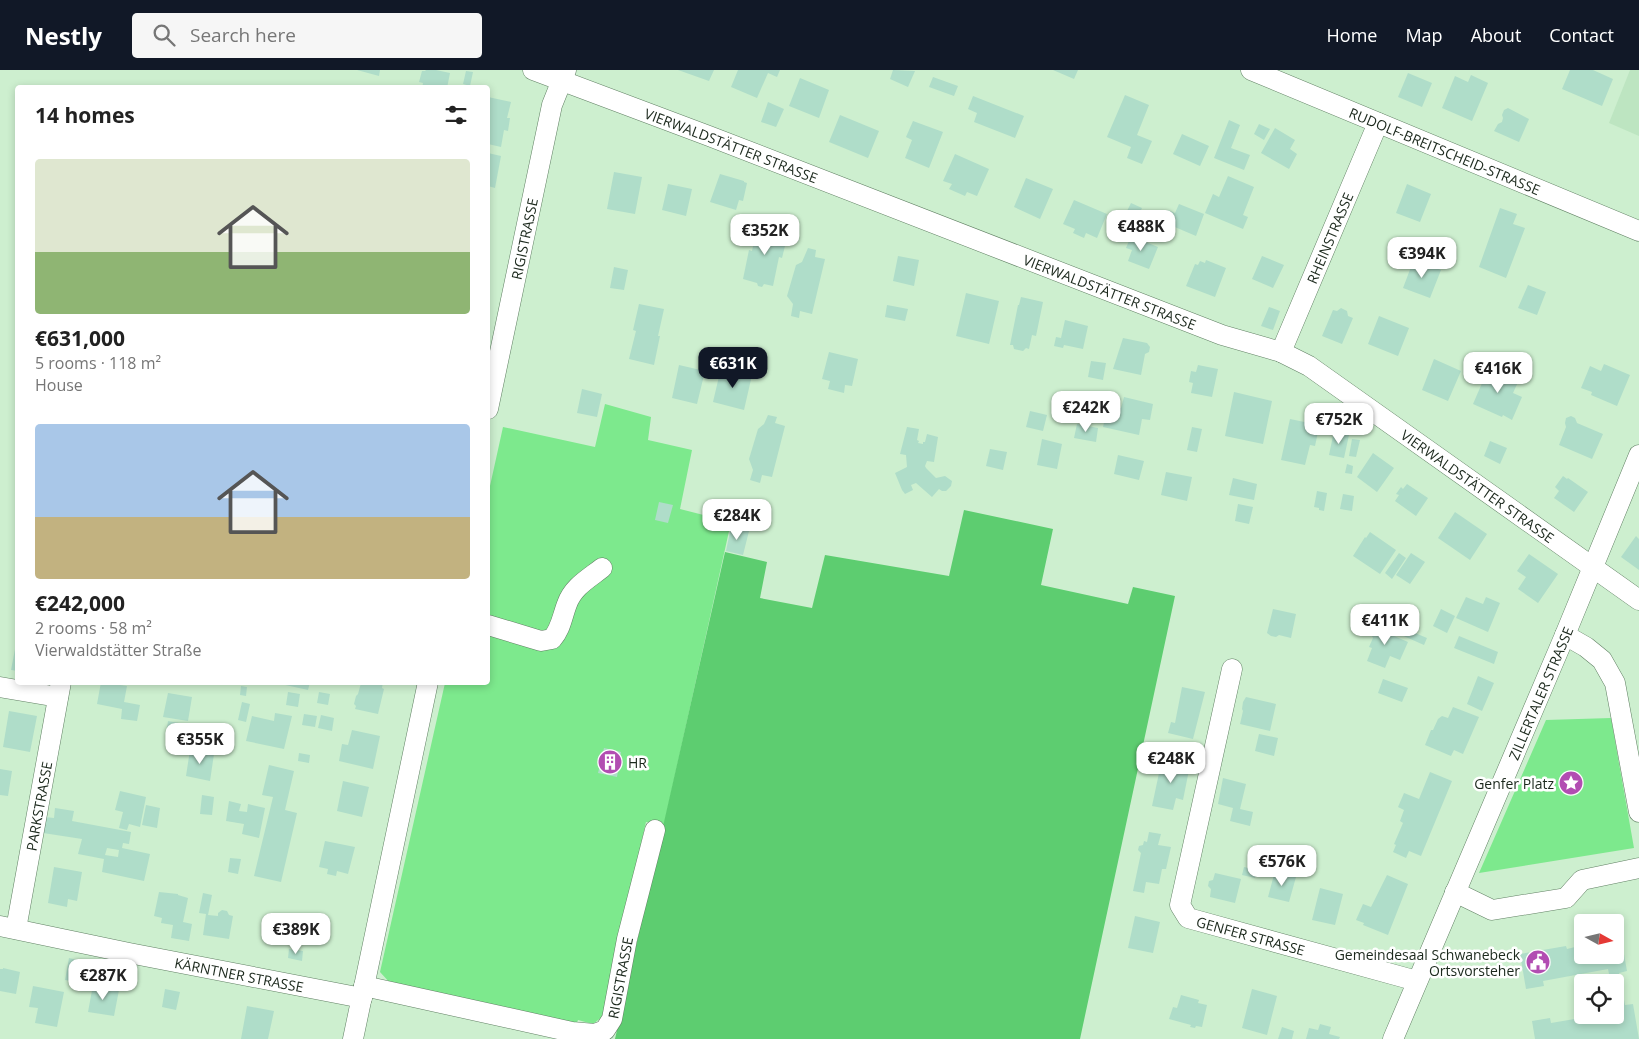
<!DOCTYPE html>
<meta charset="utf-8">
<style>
body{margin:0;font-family:"Open Sans",sans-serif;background:#f6f6f6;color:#222;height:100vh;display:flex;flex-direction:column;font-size:19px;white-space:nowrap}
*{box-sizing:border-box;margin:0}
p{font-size:16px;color:#767676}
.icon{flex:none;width:28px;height:28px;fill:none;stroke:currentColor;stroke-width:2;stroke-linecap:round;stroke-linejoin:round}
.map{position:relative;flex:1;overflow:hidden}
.panel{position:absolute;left:15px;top:15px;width:475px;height:600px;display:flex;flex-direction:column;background:#fff;border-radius:5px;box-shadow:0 2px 8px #0003}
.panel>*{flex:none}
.needle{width:32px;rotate:98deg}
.controls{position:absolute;left:1574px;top:844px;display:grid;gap:10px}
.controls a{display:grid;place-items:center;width:50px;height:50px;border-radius:5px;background:#fff;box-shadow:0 2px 8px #0003;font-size:25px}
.price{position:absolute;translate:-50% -42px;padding:0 11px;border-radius:10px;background:#fff;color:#222;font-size:16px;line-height:32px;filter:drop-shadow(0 1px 2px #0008)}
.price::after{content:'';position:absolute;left:50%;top:30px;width:15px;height:11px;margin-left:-8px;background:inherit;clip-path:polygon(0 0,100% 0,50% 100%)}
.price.current{background:#111827;color:#fff}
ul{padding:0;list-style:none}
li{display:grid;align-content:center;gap:10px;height:265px;padding:0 20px}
li span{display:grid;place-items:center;height:155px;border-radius:5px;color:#555}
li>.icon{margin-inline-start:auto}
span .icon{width:90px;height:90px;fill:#fffc;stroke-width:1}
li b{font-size:21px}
h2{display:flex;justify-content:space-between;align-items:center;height:60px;padding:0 20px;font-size:21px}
header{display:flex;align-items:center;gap:30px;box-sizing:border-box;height:70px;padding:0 25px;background:#111827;color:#fff}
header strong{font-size:24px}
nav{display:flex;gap:28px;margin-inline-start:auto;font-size:18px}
.search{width:350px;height:45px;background:#f6f6f6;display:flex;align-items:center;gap:12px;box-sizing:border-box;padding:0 18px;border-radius:5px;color:#767676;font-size:19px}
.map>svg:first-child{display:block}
.built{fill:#bde5c1}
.green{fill:#7de98d}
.forest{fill:#5dcd70}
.building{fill:#afddc9;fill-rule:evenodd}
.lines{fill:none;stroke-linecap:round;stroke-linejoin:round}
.minor-casing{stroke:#618064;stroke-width:21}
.minor{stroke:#fff;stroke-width:20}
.labels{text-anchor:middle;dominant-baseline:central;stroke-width:5;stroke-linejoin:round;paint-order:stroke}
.street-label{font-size:14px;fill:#1b281c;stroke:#fff}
.poi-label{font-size:14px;fill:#1b281c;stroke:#fff;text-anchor:end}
</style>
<header>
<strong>Nestly</strong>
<div class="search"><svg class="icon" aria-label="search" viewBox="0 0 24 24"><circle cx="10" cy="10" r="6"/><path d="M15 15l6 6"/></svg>Search here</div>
<nav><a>Home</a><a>Map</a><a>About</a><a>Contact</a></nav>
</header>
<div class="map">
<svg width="1639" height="969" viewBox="0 0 1639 969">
<rect width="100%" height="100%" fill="#cdefcf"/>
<path class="built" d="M1630,0H1639V66L1609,53Z"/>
<path class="green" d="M605,334L651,347L648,370L692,380L680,439L731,452L664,755L646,752L602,947L593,954L578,950L576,955L391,914L380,902L445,613L488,612V425L503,357L595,377Z
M1611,648L1634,778L1479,803L1546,650Z"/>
<path class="forest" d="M964,440L1053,459L1041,515L1128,534L1133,517L1175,526L1080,969H615L725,482L767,492L760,528L812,538L825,485L949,506Z"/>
<path class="building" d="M357,0H380L379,6Z
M426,0H436L450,3L447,18H422L423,13L419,12L422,1H425Z
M678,0H714L709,11Z
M738,0H780L777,7L768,3L757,28L731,17Z
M893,0L915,1L908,17L890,9Z
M1053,0H1078L1074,9Z
M1570,0H1593L1613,9L1602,36L1562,19Z
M466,1L473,2L470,16L463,14Z
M1408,3L1432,13L1422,37L1398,27Z
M1471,5L1488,13L1472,51L1442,38L1455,6L1468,12Z
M933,7L958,16L954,26L929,17Z
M800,8L829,20L819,48L789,36Z
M1125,25L1149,35L1137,65L1152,71L1142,94L1127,88L1131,77L1107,67Z
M973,26L1024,46L1015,68L974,52L977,43L968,39Z
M488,27L511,32L507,48H510L508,61L504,60L501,77L488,74Z
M768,32L784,39L776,57L761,52Z
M1508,38L1529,49L1519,72L1494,61L1498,54L1502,52L1503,48L1502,45L1504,40Z
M840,45L879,61L868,88L829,72Z
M1229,50L1240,55L1231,78L1250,85L1244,100L1214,88Z
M913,51L943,62L929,98L905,88L912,70L906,67Z
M1259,54L1270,59L1264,70L1254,64Z
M1275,58L1295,70L1290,79L1297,84L1289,99L1261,83Z
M1182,64L1209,76L1200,96L1173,84Z
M488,83L501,86L495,118L488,116Z
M955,84L989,99L977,126L967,122L965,126L949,119L952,114L943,111Z
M614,102L642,107L635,144L607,139Z
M720,104L744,111V112L747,113L743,131L739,130L736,140L710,132Z
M1228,106L1254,117L1243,145L1248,147L1243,159L1205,143L1213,124L1219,127Z
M1026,108L1053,119L1040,149L1014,137Z
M668,114L692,119L686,146L662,140Z
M1407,114L1431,124L1420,152L1396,143Z
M1074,130L1107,144L1097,168L1086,163L1084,168L1073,163L1075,159L1063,154Z
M1131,133L1142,138L1135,153L1124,147Z
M1179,134L1204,144L1196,166L1163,152L1168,140L1175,143Z
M1500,138L1517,144L1513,154L1525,158L1506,208L1479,197Z
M757,157L772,160L775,158H778L779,162L788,164L782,188L779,187L773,216L764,214L762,217L758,216L757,213L743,209L749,180L752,181Z
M1131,166L1158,177L1149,199L1128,191L1132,180L1126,178Z
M808,178L816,180L815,187L825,189L812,244L800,241L799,248L791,246L793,234L787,226L796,195L802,192Z
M898,186L919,190L914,216L893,211Z
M1262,186L1284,195L1273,218L1252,209Z
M1414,189L1441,200L1430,228L1403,218Z
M1206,190L1226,198L1215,227L1186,216L1195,194L1198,195L1200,191L1205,193Z
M614,197L628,200L624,220L610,218Z
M1528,215L1546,222L1537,245L1518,238Z
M966,223L999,231L989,274L956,266Z
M1021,227L1043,232L1036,266L1032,265L1029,279L1026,278L1023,281L1014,279L1013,275H1010L1018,235H1019Z
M639,234L664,239L658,266H660L654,295L629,289L636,261L633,260Z
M887,235L908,239L905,251L885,247Z
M1269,237L1280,241L1273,260L1261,256Z
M1341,238L1347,241L1348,246L1353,248L1342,274L1322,266L1333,240L1337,241Z
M1379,246L1409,258L1398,286L1368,274Z
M1065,250L1088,256L1083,279L1064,275L1063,278L1054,276L1056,267L1061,268Z
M1123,268L1147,273L1150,277L1149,282L1145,284L1141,305L1113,299Z
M829,282L858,289L852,316L845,315L844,323L828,319L830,311L822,309Z
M1434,289L1461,301L1448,331L1422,320Z
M1091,291L1106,293L1103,310L1088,307Z
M1604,294L1630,305L1617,336L1591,325L1592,322L1581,318L1590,296L1601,301Z
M679,295L705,301L697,334L672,328Z
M1198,295L1218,299L1212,327L1191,323L1193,313L1189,312L1191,301L1196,302Z
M1489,297L1519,310L1513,323L1522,327L1512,350L1503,345L1502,347L1473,334Z
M721,298L752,305L744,340L713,332Z
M582,319L602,324L597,347L577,343Z
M1234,322L1272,331L1263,374L1225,366Z
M1124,327L1153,334L1150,350L1142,349L1139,365L1103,357L1108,335L1121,338Z
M1030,341L1047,345L1043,361L1026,357Z
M768,345L777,347L775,353L785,356L772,407L762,405L760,413L750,410L753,400L749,389L758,359L764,354Z
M1571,346L1575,348L1577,353L1603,364L1592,389L1559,375L1566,357L1565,353L1566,348Z
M1290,349L1314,354L1312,361L1318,362L1315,376L1310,375L1305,395L1281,390Z
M1077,354L1098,358L1096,372L1074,368Z
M907,357L919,359L917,370L919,371L918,373L923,374V372H925L927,364L938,367L934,392L927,391L925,396L926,398L936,408L945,406L952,411L951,416L946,421H942L939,419L932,427L916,413L911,415L913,420L905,424L902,420L895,403L907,397L906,385L900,384Z
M1192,357L1202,359L1197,382L1187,380Z
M1334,361L1349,365L1344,388L1329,385Z
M1042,369L1062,374L1057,399L1037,395Z
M1352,369L1360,370L1356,387L1349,386Z
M1490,371L1507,378L1500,394L1484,386Z
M990,379L1007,382L1003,400L986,396Z
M1373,383L1394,398L1377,422L1357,407Z
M1118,385L1144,391L1139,410L1114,404Z
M1347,394L1353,396L1352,404L1345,403Z
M1166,402L1192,407L1187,431L1161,425Z
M1563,406L1567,409L1568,408L1588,422L1574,442L1554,428L1559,421L1555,417Z
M1233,408L1257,414L1254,430L1229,425Z
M1407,414L1428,428L1416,446L1395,431L1399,425L1396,424L1401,417L1403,419Z
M1317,421L1327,423L1324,441L1319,440V438L1314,437Z
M1343,424L1354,426L1352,441L1340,439Z
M659,432L673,435L668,453L655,450Z
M1238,434L1253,437L1249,454L1235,451Z
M1455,442L1487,464L1470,490L1438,468Z
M731,457L749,461L743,485L726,481Z
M1370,462L1396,480L1380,504L1353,486L1365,467L1366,468Z
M1636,466L1639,469V500L1621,487Z
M1399,483L1406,488L1392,509L1385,503Z
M1411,483L1425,492L1410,514L1396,505Z
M1529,484L1558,504L1538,533L1518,519L1526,507L1517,501Z
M1466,527L1483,534L1486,527L1500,533L1488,562L1456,548Z
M1273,539L1296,544L1291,568L1279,565L1276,567L1271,566L1267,563Z
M1441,539L1455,546L1447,563L1433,556Z
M1374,553L1389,559L1387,563L1408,572L1400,590L1390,586L1385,598L1367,591L1372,578L1369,577L1373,568L1370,562Z
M1403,558L1427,568L1424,575L1399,564Z
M1459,566L1498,582L1494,594L1454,578Z
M16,574L18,575V601L11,600Z
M1478,606L1494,613L1482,641L1467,634Z
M1383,609L1408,618L1402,632L1378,623Z
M101,612L127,616L124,632L140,635L137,651L121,649L122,639L97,634Z
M281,612H310L308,620L281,614Z
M364,612H383L382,618L384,619L378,644L355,639L356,636L354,634L356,626L358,624L361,613L364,614Z
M241,616L247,617L246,626L240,625Z
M1182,617L1205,622L1193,669L1168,663L1171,652L1175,653Z
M288,622L300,624L298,637L286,635Z
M319,622L330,624L328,635L317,633Z
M168,623L192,627L188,651L163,647Z
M1246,627L1276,634L1270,661L1240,654L1243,641L1242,639L1243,632Z
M242,632L250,634L246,652L238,650Z
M1453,637L1479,647L1463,684L1454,680L1451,686L1425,675L1431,660H1433L1438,649L1442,646L1448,648Z
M9,641L37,646L30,682L3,677Z
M275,643L292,646L284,679L246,671L252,646L274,651Z
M304,644L317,646L315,657L302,655Z
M321,645L334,648L332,661L318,658Z
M168,651L190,655L187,668L166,664Z
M352,660L380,666L373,699L339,691L342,674L348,675Z
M1259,664L1278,668L1274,686L1255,681Z
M604,678L621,682L617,707L598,703Z
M190,680L214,684L210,711L186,706Z
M299,683L310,685L309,693L298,691Z
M1162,689L1190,695L1183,730L1176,728L1173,740L1152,736Z
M269,695L294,701L285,740L297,743L281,812L254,806L273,727L262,725Z
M0,699L12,701L8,726L0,725Z
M1430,702L1452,711L1421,786L1409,781L1406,788L1393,782L1396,775L1394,774L1403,753L1400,751L1404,740L1398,737L1404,723L1419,729Z
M1223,708L1246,714L1240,739L1253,742L1250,756L1230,751L1233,738L1218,734Z
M343,711L369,717L362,747L337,741Z
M120,721L146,727L140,757L129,754L127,760L119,758L123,742L115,740Z
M202,725L214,727L212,745L200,744Z
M229,731L241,734L239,741L247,742L248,734L265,738L259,768L242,764L244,754L226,751Z
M146,735L160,738L157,758L142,755Z
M55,738L74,741L72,751L131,762L129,774L123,773L122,778L150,784L144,811L102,802L104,789L78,784L82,769L43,763L45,747L54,748ZM107,778L119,780L118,787L105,785Z
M1149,762L1161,764L1158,775L1171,777L1166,799H1162L1159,814L1146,812L1144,823L1133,821L1141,783L1138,780L1139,776L1143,775L1144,771L1147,772Z
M325,771L355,777L348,804L337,801L336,806L327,804L328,799L319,797Z
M230,788L241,789L238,804L228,802Z
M54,797L82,802L77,831L68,829L67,837L48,833Z
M1244,797L1257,800L1255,808L1242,805Z
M1275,801L1296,807L1289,832L1268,827Z
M1215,803L1241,809L1235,833L1210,827L1211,819L1208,816L1209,811L1213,810Z
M1387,805L1408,814L1388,865L1363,855L1364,853L1356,850L1363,834L1371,837Z
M1320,818L1343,824L1335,855L1312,850Z
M159,822L178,824V825L188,828L183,852L192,854L189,871L171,868L173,855L161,853L162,848L154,846Z
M203,823L212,825L208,845L218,846V843L222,840L227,841L229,845L233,846L229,869L203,865L206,844L199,843Z
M1135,846L1160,852L1153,883L1128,878Z
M1621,867L1627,901L1619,903L1625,935L1633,934L1639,969H1535L1532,951L1550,948L1551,953L1598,945H1615V912H1604L1603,905L1609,904L1608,899L1543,911L1544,916L1526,919L1520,884L1566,876L1567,879L1575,877L1574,875L1582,873V885H1615V868Z
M289,879L303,881L302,891L288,888Z
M69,888L85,892L81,913L65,910Z
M3,898L20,902L16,924L0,921V899H3Z
M93,915L119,920L114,946L88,942Z
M33,916L64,922L57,957L35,953L38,938L29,937Z
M165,919L180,922L176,940L162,937Z
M1252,919L1277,926L1267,965L1242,958Z
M1181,925L1199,930L1198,933L1207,935L1202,957L1196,956L1195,958L1190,957L1191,955L1169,949L1173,937L1177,938Z
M247,936L274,941L268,969H241Z
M1320,954L1331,957L1329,964L1340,967L1339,969H1306L1309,958L1318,960Z
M1282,957L1294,961L1292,969H1278Z"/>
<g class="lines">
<defs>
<g id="minor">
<path id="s1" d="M533,0L709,66L1222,265L1281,282L1309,296L1639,530"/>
<path id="s2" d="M1251,0L1639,161"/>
<path id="s3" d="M1281,282L1378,53"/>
<path id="s4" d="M488,339L552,35L566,0"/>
<path d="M488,555L541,571L552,569C561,559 562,547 567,534C573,517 588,509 602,498"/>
<path d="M1565,565L1586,577L1602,590L1615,613L1639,742"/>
<path id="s5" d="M1232,599L1180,835L1188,848L1417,911"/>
<path d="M0,617L58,627"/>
<path d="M1455,822L1492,840L1566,828L1582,810L1639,798"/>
<path id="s6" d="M0,856L129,883L362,928"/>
<path id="s7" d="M16,859L61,612"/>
<path id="s8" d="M364,916L572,962L595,964L605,960L612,949L627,869L655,760"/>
<path d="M353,969L428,612"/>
<path id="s9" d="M1393,969L1565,565L1639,385"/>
</g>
</defs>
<use href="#minor" class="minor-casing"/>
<use href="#minor" class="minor"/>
</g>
<defs>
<symbol id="building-disc" viewBox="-11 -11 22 22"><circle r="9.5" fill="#b24db2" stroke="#fff"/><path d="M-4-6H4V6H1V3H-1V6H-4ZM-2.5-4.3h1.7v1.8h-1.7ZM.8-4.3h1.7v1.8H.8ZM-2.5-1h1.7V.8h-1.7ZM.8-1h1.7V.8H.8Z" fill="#fff"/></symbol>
<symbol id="sight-disc" viewBox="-11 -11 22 22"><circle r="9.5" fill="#b24db2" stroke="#fff"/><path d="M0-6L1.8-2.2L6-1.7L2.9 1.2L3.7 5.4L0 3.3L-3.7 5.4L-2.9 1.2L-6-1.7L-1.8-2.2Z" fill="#fff"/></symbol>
<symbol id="civic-disc" viewBox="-11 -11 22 22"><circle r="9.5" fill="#b24db2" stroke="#fff"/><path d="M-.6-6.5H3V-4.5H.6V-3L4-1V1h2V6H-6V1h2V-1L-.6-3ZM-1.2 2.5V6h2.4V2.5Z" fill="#fff"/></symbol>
</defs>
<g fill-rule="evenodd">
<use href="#building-disc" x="596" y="678" width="28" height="28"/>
<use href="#sight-disc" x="1557" y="699" width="28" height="28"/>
<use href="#civic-disc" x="1524" y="878" width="28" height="28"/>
</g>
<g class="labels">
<g class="street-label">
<text stroke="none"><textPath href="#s1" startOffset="212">VIERWALDSTÄTTER STRASSE</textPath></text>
<text stroke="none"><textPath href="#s2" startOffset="210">RUDOLF-BREITSCHEID-STRASSE</textPath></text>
<text stroke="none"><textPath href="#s3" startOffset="124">RHEINSTRASSE</textPath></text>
<text stroke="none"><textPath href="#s4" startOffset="174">RIGISTRASSE</textPath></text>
<text stroke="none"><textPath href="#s1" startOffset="618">VIERWALDSTÄTTER STRASSE</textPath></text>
<text stroke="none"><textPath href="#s1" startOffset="1038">VIERWALDSTÄTTER STRASSE</textPath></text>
<text stroke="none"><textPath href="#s9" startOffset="376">ZILLERTALER STRASSE</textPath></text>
<text stroke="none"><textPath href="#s7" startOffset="125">PARKSTRASSE</textPath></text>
<text stroke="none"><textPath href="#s5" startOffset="322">GENFER STRASSE</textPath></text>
<text stroke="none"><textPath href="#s6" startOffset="244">KÄRNTNER STRASSE</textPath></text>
<text stroke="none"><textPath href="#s8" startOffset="302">RIGISTRASSE</textPath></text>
</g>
<g class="poi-label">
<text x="628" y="692" text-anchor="start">HR</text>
<text x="1554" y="713">Genfer Platz</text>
<text x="1520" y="884">Gemeindesaal Schwanebeck<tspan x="1520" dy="16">Ortsvorsteher</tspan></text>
</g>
</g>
</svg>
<div class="controls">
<a><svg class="needle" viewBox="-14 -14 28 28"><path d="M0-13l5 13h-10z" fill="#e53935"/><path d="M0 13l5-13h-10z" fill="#767676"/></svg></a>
<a><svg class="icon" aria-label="locate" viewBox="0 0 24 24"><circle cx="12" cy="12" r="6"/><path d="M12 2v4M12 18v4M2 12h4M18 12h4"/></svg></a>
</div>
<b class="price" style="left:1141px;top:182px">€488K</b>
<b class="price" style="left:765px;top:186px">€352K</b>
<b class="price" style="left:1422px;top:209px">€394K</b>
<b class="price current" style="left:733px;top:319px">€631K</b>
<b class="price" style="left:1498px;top:324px">€416K</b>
<b class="price" style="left:1086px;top:363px">€242K</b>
<b class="price" style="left:1339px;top:375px">€752K</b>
<b class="price" style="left:737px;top:471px">€284K</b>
<b class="price" style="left:1385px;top:576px">€411K</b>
<b class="price" style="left:200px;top:695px">€355K</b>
<b class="price" style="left:1171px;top:714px">€248K</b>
<b class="price" style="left:1282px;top:817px">€576K</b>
<b class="price" style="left:296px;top:885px">€389K</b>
<b class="price" style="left:103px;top:931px">€287K</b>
<section class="panel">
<h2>14 homes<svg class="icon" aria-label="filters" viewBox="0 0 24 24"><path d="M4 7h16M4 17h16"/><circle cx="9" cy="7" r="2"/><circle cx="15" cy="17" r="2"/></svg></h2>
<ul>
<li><span style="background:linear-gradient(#dfe7d0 60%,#8fb573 0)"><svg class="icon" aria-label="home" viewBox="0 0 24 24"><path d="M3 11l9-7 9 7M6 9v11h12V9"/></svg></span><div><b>€631,000</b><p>5 rooms · 118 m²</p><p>House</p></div></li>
<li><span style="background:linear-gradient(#a9c7e8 60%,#c2b280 0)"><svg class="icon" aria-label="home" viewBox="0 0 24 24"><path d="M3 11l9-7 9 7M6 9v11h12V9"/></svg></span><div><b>€242,000</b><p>2 rooms · 58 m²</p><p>Vierwaldstätter Straße</p></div></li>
</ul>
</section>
</div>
